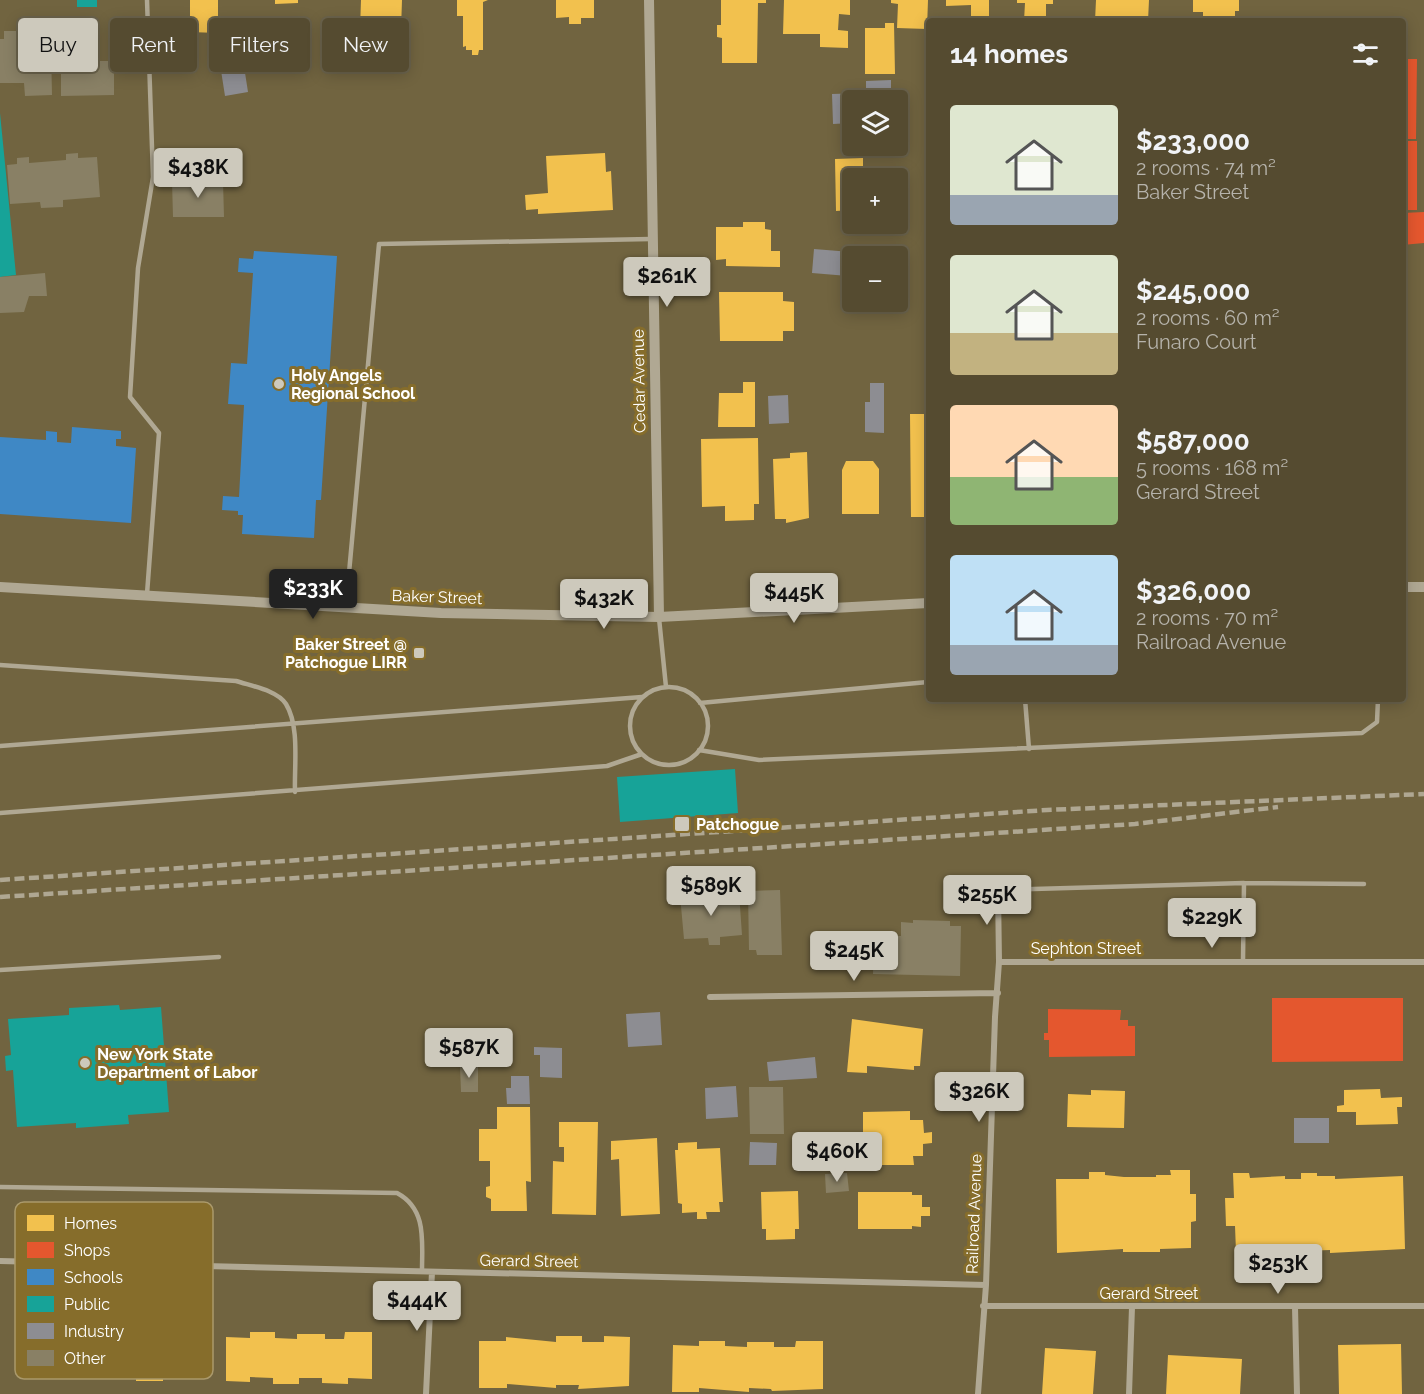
<!DOCTYPE html>
<meta charset="utf-8">
<style>
body{margin:0;font-family:Raleway,sans-serif;background:#5e553c;color:#f1f3f6;height:100vh;display:flex;flex-direction:column;font-size:22px;white-space:nowrap}
*{box-sizing:border-box;margin:0}
p{font-size:20px;color:#b6b3ab}
.icon{flex:none;width:33px;height:33px;fill:none;stroke:currentColor;stroke-width:2;stroke-linecap:round;stroke-linejoin:round}
.map{position:relative;flex:1;overflow:hidden}
.drawer{position:absolute;left:926px;top:18px;width:480px;height:684px;display:flex;flex-direction:column;background:#554b30;border-radius:6px;box-shadow:0 3px 15px #0003,0 0 0 2px #6b634c}
.drawer>*{flex:none}
.guide{position:absolute;left:18px;top:18px;width:570px;height:54px;display:flex;gap:12px}
.tools{position:absolute;left:842px;top:90px;display:grid;gap:12px}
.tools a{display:grid;place-items:center;width:66px;height:66px;border-radius:6px;background:#554b30;box-shadow:0 3px 15px #0003,0 0 0 2px #6b634c;font-size:30px}
.price{position:absolute;translate:-50% -51px;padding:0 14px;border-radius:6px;background:#cdc9bc;color:#111;font-size:20px;line-height:39px;filter:drop-shadow(0 2px 3px #0008)}
.price::after{content:'';position:absolute;left:50%;top:36px;width:18px;height:14px;margin-left:-9px;background:inherit;clip-path:polygon(0 0,100% 0,50% 100%)}
.price.on{background:#222;color:#fff}
ul{padding:0;list-style:none}
li{display:flex;align-items:center;gap:18px;height:150px;padding:0 24px}
li span{display:grid;place-items:center;flex:none;width:168px;height:120px;border-radius:6px;color:#555}
li>.icon{margin-inline-start:auto}
span .icon{width:72px;height:72px;fill:#fffc;stroke-width:1}
li b{font-size:26px}
h2{display:flex;justify-content:space-between;align-items:center;height:72px;padding:0 24px;font-size:26px}
.tag{padding:0 21px;border-radius:6px;background:#554b30;box-shadow:0 3px 15px #0003,0 0 0 2px #6b634c;font-size:21px;line-height:54px}
.tag.on{background:#cdc9bc;color:#111}
.map>svg:first-child{display:block}
.homes{fill:#f2c14e}
.shops{fill:#e4572e}
.schools{fill:#3f88c5}
.public{fill:#17a398}
.industry{fill:#8d8d92}
.building{fill:#898065}
.lines{fill:none;stroke-linecap:round;stroke-linejoin:round}
.service{stroke:#b0a893;stroke-width:4.5}
.minor{stroke:#b0a893;stroke-width:6}
.tertiary{stroke:#b0a893;stroke-width:10}
.rail{stroke:#afa792;stroke-width:4.5;stroke-dasharray:10 4.5;stroke-linecap:butt}
.poi-dot{fill:#cdc9bc;stroke:#866d2b;stroke-width:2}
.labels{text-anchor:middle;dominant-baseline:central;stroke-width:6;stroke-linejoin:round;paint-order:stroke}
.poi-label{font-size:16px;font-weight:bold;fill:#fff;stroke:#866d2b;text-anchor:start}
.street-label{font-size:16px;fill:#fff;stroke:#866d2b}
.key{fill:#866d2b;stroke:#aa996b;stroke-width:1.5}
.key-label{font-size:16px;fill:#fff}
</style>
<div class="map">
<svg width="1424" height="1394" viewBox="0 0 1424 1394">
<rect width="100%" height="100%" fill="#716440"/>
<path class="homes" d="M190,0H218V33L190,32Z
M275,0H298V3L275,4Z
M361,0H402L401,30L360,29Z
M457,0H488L483,2V50H479L478,55H472V50H466V46L463,47V16H457Z
M556,0H594V18H581V24H569V17L556,18Z
M721,0H766V3H758L757,63H722V38L717,37V25H721Z
M784,0H850V15L839,14L838,30L848,31V48L820,47V34H783Z
M891,0H928L927,29L897,28L898,4L891,3Z
M946,0H989V21H971V5L946,6Z
M1017,0H1053V4H1046V21H1024L1025,3H1017Z
M1096,0H1149L1148,21H1095Z
M1193,0H1239V11H1235V21H1203V12H1193Z
M885,23H894L895,74H865V28H885Z
M842,126H852V143H842Z
M605,153L606,172L611,171L613,210L538,214V209L526,210L525,195L548,193L546,156Z
M863,158V178H852V210L836,211L835,159Z
M743,222H765V229L771,230V251H780V267L726,266V259L716,260V227H743Z
M719,292H783V301L794,302V331H783V341H720Z
M743,382H755V427H718L719,393H743Z
M910,414H928V517H911Z
M758,438L759,504H754V520L725,521V506L702,507L701,439Z
M807,452L809,518L786,523V519H775L773,459L790,458V453Z
M846,461H873L879,469V514H842V470Z
M852,1019L923,1029L920,1066H914V1070L867,1066V1073L847,1072Z
M1380,1089L1381,1098L1402,1097V1107H1397L1398,1124L1356,1125V1112H1337V1106L1344,1105V1090Z
M1091,1090L1125,1091L1124,1128L1067,1127L1068,1094L1091,1095Z
M497,1107H530L531,1182L526,1181L527,1211H491V1199L486,1197V1187L490,1186V1161H479V1129H497Z
M910,1111V1120H923L924,1133L932,1132V1143L923,1144V1156H913L914,1165H873V1150H863V1112Z
M559,1122H598L596,1215L552,1214L553,1161L564,1162V1147H559Z
M657,1138L660,1214L621,1216L619,1159L611,1160V1141Z
M697,1142V1149L720,1148L723,1202H719L720,1212H706L707,1219H697V1212L682,1213V1204L678,1203L675,1150H678V1143Z
M1170,1170H1190V1194H1196V1221L1191,1222V1248L1160,1249V1252H1123V1249L1057,1253L1056,1179H1089V1172H1105V1175L1124,1177H1156V1175H1171Z
M1233,1173H1249L1250,1178L1285,1176V1179H1301V1173H1317V1176H1335V1179L1403,1176L1405,1249L1330,1253V1250L1302,1251V1254L1269,1255V1251L1236,1252L1235,1226H1226L1225,1198H1234Z
M798,1191L799,1229H795V1239L766,1240V1229H762L761,1192Z
M858,1192H912V1195H922V1207H930V1216H921V1227L912,1226V1229H858Z
M63,1329L89,1330V1334H112V1329L139,1330L138,1334L188,1331L187,1377L163,1376V1381H136V1376H113L112,1379L63,1375V1378L34,1377L35,1333L63,1334Z
M250,1332H275V1338L297,1339V1334H325V1339H344L345,1332H372V1379L348,1378V1384L322,1383V1378H299V1384H273V1378L250,1377V1382L226,1381V1337L250,1338Z
M556,1336H582V1342H604V1336L630,1337L629,1386L578,1389L579,1385H556V1388L507,1384V1388H479V1341H506V1337L556,1342Z
M699,1341H725V1346L747,1347V1342H774V1347H795L796,1341H823V1389L772,1391L771,1389L749,1388V1392L699,1388V1392H672L673,1345L699,1346Z
M1401,1344L1402,1394H1339L1338,1345Z
M1045,1348L1096,1351L1093,1394H1042Z
M1168,1355L1242,1359L1240,1394H1166Z"/>
<path class="shops" d="M1402,59H1417L1416,139H1402Z
M1402,141H1417V210H1402Z
M1424,212V243L1402,245V213Z
M1272,998H1403V1061L1272,1062Z
M1048,1009L1121,1010L1120,1020H1128V1026H1135V1056L1049,1057V1040H1044V1033H1048Z"/>
<path class="schools" d="M254,251L337,256L321,500H316L314,538L242,534L243,515H238V511L222,510L223,496L239,497L244,405L228,404L231,363L247,364L253,273L238,272L239,258L253,259Z
M72,427L121,431V439H116V446L136,448L131,523L0,514V437L46,440V431L57,432V442L71,443Z"/>
<path class="public" d="M77,0H97V7H77Z
M0,113L16,275L0,277Z
M735,769L738,813L620,822L617,777Z
M119,1005L120,1010L161,1007L169,1112L128,1115L129,1124L76,1128V1123L17,1127L13,1070L6,1071L5,1056L11,1055L8,1019L69,1015V1008Z"/>
<path class="industry" d="M253,25H278L277,54H252Z
M243,60L248,92L225,96L220,64Z
M891,80V100H866V81Z
M862,93V100H852V123L833,124L832,94Z
M814,249L851,252L848,276L812,273Z
M854,302H881V308L854,309Z
M870,383H884V433L865,432V402H870Z
M788,395L789,423L769,424L768,396Z
M660,1012L662,1045L628,1047L626,1014Z
M534,1047L562,1048V1078L540,1077V1055H534Z
M815,1057L817,1078L769,1081L767,1062Z
M511,1076H529L530,1104H507L506,1088H511Z
M736,1086L738,1117L706,1119L705,1088Z
M1294,1118H1329V1143H1294Z
M750,1142L777,1143L776,1165H749Z"/>
<path class="building" d="M4,31H20L21,41L38,40V48L51,47L52,95L25,96L24,83H0V39H4Z
M61,61H114V95L61,96Z
M78,153V158L97,157L100,197L63,200V207L41,208L40,202L10,204L7,165L17,164V158L29,157V163L66,160V154Z
M172,181H223L224,217H173Z
M45,273L47,296H29L24,312L0,313V277Z
M780,890L782,955H757L756,950H749L748,891Z
M739,892L742,935L720,937V945H709L708,938L684,939L680,895L702,893L703,900L718,899V893Z
M913,920L950,921V926H961L960,976L873,974L874,935L901,936V922L913,923Z
M460,1066H478V1092H461Z
M749,1087H783L784,1134H750Z
M847,1173L849,1191L826,1193L825,1174Z"/>
<g class="lines">
<path class="service" d="M147,0L153,177L138,268L130,397L159,433L147,594
M346,606L379,244L651,239
M659,618L666,687
M0,665L236,681C251,686 277,690 286,704C300,727 294,766 295,792
M630 726a39 39 0 1 1 78 0a39 39 0 1 1-78 0Z
M1025,699L1029,749
M700,703L928,682
M0,746L642,697
M699,750L759,760L1362,733L1377,722L1378,699
M0,813L607,766L642,754
M998,890L1244,883L1364,884
M1243,960L1244,883
M0,970L219,957
M0,1187L397,1193C427,1209 422,1241 422,1271"/>
<path class="minor" d="M999,962H1424
M710,997L998,993
M0,1261L986,1285
M983,1306H1424
M1295,1307L1297,1394
M426,1394L432,1272
M978,1394L986,1285L995,1017L999,962L998,890
M1129,1394L1132,1307"/>
<path class="tertiary" d="M649,0L659,617
M0,587L441,613L659,617L928,603
M1402,587H1424"/>
<path class="rail" d="M0,880L1047,810L1424,794
M0,897L1135,824L1278,807"/>
</g>
<g class="poi-dot">
<circle cx="279" cy="384" r="6"/>
<rect x="413" y="647" width="12" height="12" rx="3"/>
<rect x="674" y="816" width="16" height="16" rx="3"/>
<circle cx="85" cy="1063" r="6"/>
</g>
<g class="labels">
<g class="poi-label">
<text x="291" y="375">Holy Angels<tspan x="291" dy="18">Regional School</tspan></text>
<text x="407" y="644" text-anchor="end">Baker Street @<tspan x="407" dy="18">Patchogue LIRR</tspan></text>
<text x="696" y="824">Patchogue</text>
<text x="97" y="1054">New York State<tspan x="97" dy="18">Department of Labor</tspan></text>
</g>
<g class="street-label">
<text transform="translate(639 381) rotate(-91)">Cedar Avenue</text>
<text transform="translate(437 597) rotate(2)">Baker Street</text>
<text x="1086" y="948">Sephton Street</text>
<text transform="translate(974 1214) rotate(-88)">Railroad Avenue</text>
<text transform="translate(529 1261) rotate(1)">Gerard Street</text>
<text x="1149" y="1293">Gerard Street</text>
</g>
</g>
<rect x="15" y="1202" width="198" height="177" rx="9" class="key"/>
<rect x="27" y="1215" width="27" height="16" fill="#f2c14e"/>
<rect x="27" y="1242" width="27" height="16" fill="#e4572e"/>
<rect x="27" y="1269" width="27" height="16" fill="#3f88c5"/>
<rect x="27" y="1296" width="27" height="16" fill="#17a398"/>
<rect x="27" y="1323" width="27" height="16" fill="#8d8d92"/>
<rect x="27" y="1350" width="27" height="16" fill="#898065"/>
<g class="key-label">
<text x="64" y="1229">Homes</text>
<text x="64" y="1256">Shops</text>
<text x="64" y="1283">Schools</text>
<text x="64" y="1310">Public</text>
<text x="64" y="1337">Industry</text>
<text x="64" y="1364">Other</text>
</g>
</svg>
<div class="tools">
<a><svg class="icon" aria-label="layers" viewBox="0 0 24 24"><path d="M12 4l9 5-9 5-9-5zM3 14l9 5 9-5"/></svg></a>
<a>+</a>
<a>−</a>
</div>
<b class="price" style="left:198px;top:199px">$438K</b>
<b class="price" style="left:667px;top:308px">$261K</b>
<b class="price on" style="left:313px;top:620px">$233K</b>
<b class="price" style="left:794px;top:624px">$445K</b>
<b class="price" style="left:604px;top:630px">$432K</b>
<b class="price" style="left:711px;top:917px">$589K</b>
<b class="price" style="left:987px;top:926px">$255K</b>
<b class="price" style="left:1212px;top:949px">$229K</b>
<b class="price" style="left:854px;top:982px">$245K</b>
<b class="price" style="left:469px;top:1079px">$587K</b>
<b class="price" style="left:979px;top:1123px">$326K</b>
<b class="price" style="left:837px;top:1183px">$460K</b>
<b class="price" style="left:1278px;top:1295px">$253K</b>
<b class="price" style="left:417px;top:1332px">$444K</b>
<div class="guide">
<a class="tag on">Buy</a>
<a class="tag">Rent</a>
<a class="tag">Filters</a>
<a class="tag">New</a>
</div>
<section class="drawer">
<h2>14 homes<svg class="icon" aria-label="filters" viewBox="0 0 24 24"><path d="M4 7h16M4 17h16"/><circle cx="9" cy="7" r="2"/><circle cx="15" cy="17" r="2"/></svg></h2>
<ul>
<li><span style="background:linear-gradient(#dfe7d0 75%,#9aa5b1 0)"><svg class="icon" aria-label="home" viewBox="0 0 24 24"><path d="M3 11l9-7 9 7M6 9v11h12V9"/></svg></span><div><b>$233,000</b><p>2 rooms · 74 m²</p><p>Baker Street</p></div></li>
<li><span style="background:linear-gradient(#dfe7d0 65%,#c2b280 0)"><svg class="icon" aria-label="home" viewBox="0 0 24 24"><path d="M3 11l9-7 9 7M6 9v11h12V9"/></svg></span><div><b>$245,000</b><p>2 rooms · 60 m²</p><p>Funaro Court</p></div></li>
<li><span style="background:linear-gradient(#ffd9b3 60%,#8fb573 0)"><svg class="icon" aria-label="home" viewBox="0 0 24 24"><path d="M3 11l9-7 9 7M6 9v11h12V9"/></svg></span><div><b>$587,000</b><p>5 rooms · 168 m²</p><p>Gerard Street</p></div></li>
<li><span style="background:linear-gradient(#bfe0f5 75%,#9aa5b1 0)"><svg class="icon" aria-label="home" viewBox="0 0 24 24"><path d="M3 11l9-7 9 7M6 9v11h12V9"/></svg></span><div><b>$326,000</b><p>2 rooms · 70 m²</p><p>Railroad Avenue</p></div></li>
</ul>
</section>
</div>
